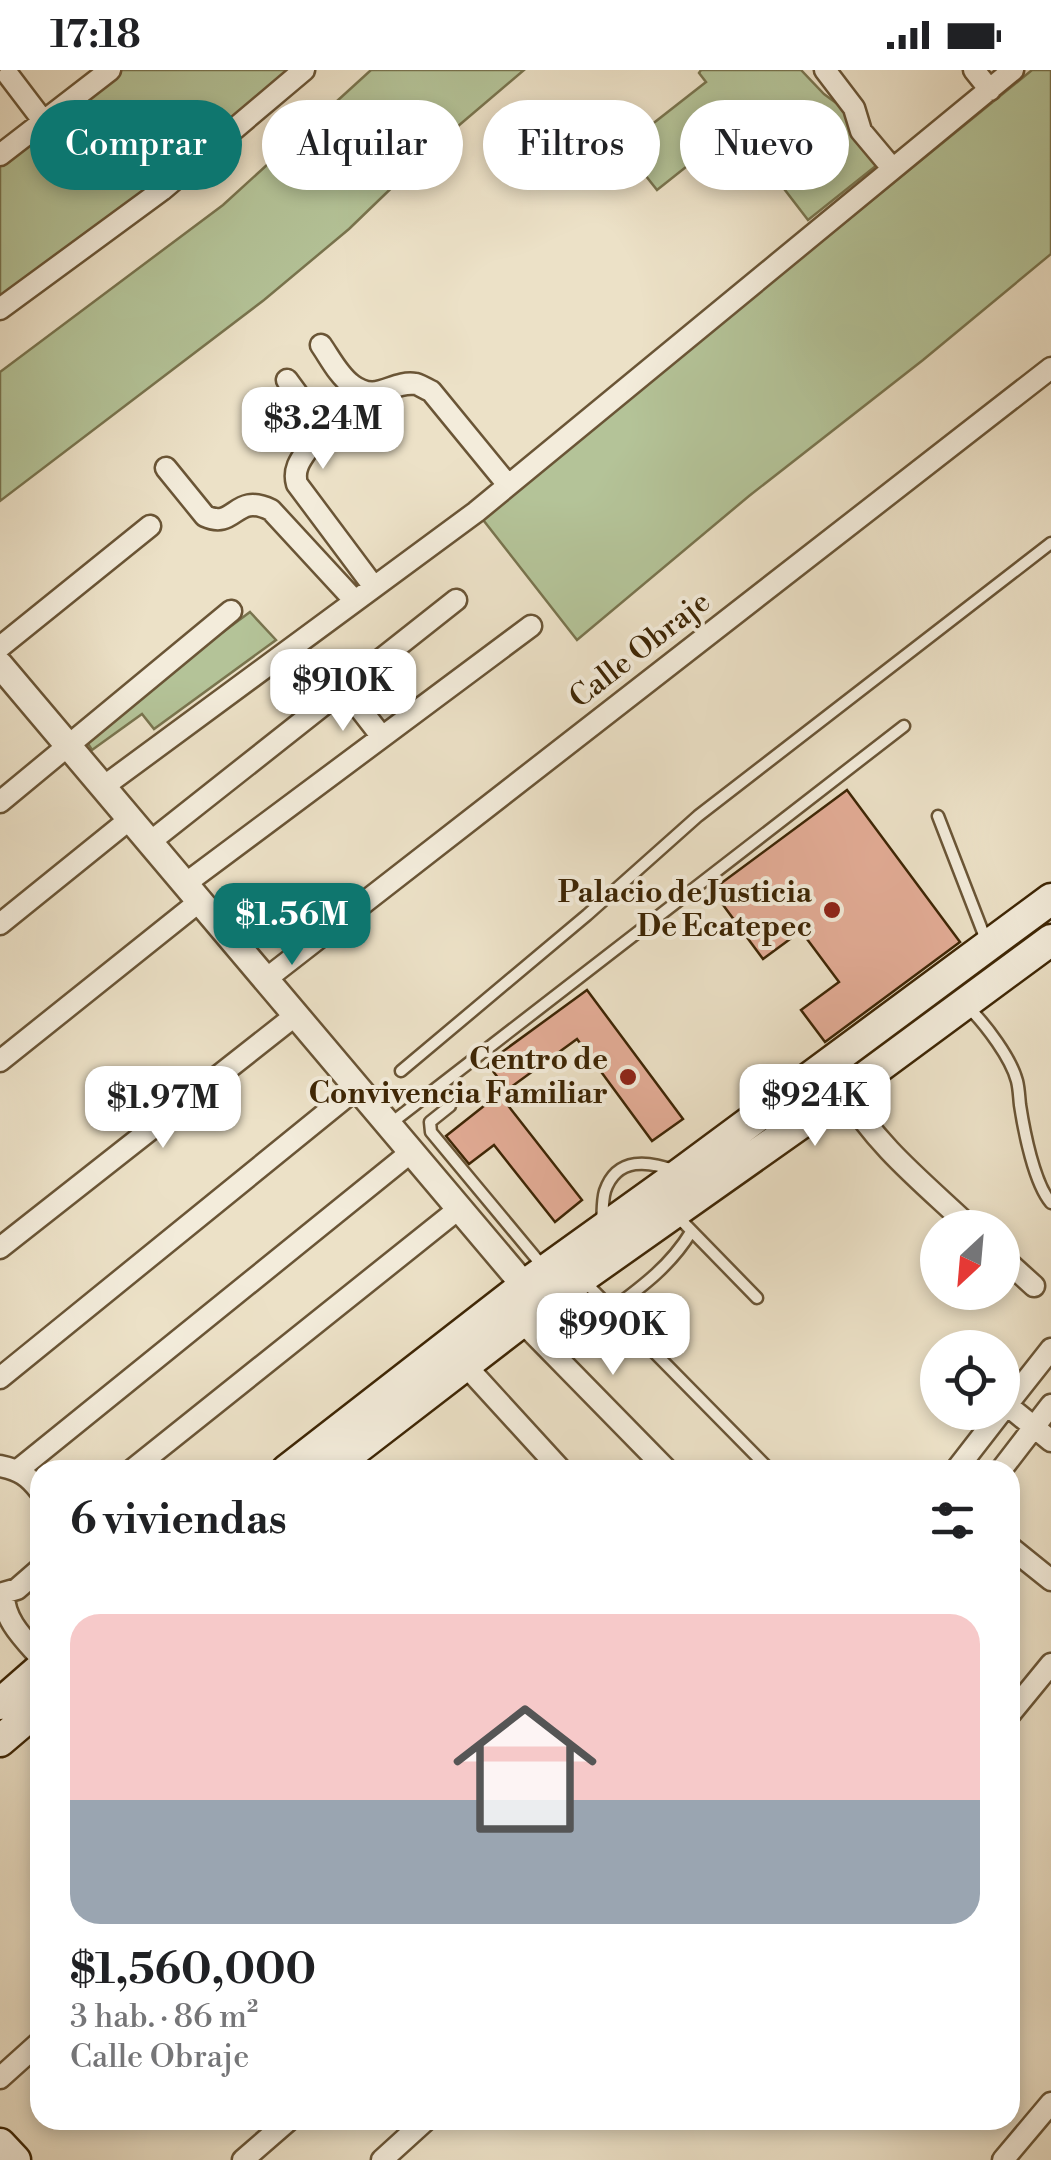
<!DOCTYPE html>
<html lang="es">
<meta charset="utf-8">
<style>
body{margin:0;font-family:"Libre Bodoni",serif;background:#f2f2f2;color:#202124;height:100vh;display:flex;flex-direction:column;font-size:38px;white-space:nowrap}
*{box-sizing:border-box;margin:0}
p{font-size:32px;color:#757577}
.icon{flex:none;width:55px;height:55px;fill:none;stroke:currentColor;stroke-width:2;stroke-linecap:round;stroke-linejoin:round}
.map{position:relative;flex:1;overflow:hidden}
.details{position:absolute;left:30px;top:1390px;width:990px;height:670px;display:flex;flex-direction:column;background:#fff;border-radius:30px;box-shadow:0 5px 15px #0003}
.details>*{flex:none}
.top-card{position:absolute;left:30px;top:30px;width:992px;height:90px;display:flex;gap:20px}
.needle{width:65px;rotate:206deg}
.tools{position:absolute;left:920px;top:1140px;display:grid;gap:20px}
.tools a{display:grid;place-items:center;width:100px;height:100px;border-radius:50%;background:#fff;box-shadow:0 5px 15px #0003;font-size:50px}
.price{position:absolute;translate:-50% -85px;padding:0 22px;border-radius:20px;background:#fff;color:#222;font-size:32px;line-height:65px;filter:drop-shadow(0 2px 5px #0008)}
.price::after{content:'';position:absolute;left:50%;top:60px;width:30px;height:22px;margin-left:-15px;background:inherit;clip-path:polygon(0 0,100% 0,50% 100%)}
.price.selected{background:#0f766e;color:#fff}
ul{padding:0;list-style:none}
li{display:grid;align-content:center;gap:20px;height:530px;padding:0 40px}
li span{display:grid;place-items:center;height:310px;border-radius:30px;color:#555}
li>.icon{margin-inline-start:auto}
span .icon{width:180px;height:180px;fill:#fffc;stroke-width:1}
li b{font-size:42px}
h2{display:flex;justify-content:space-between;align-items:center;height:120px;padding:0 40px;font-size:42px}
.chip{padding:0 35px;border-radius:45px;background:#fff;box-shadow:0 5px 15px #0003;font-size:35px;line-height:90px}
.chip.selected{background:#0f766e;color:#fff}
.status{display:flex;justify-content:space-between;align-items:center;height:70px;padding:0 50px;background:#fff;direction:ltr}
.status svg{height:28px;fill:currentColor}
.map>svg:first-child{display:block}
.green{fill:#b4c398;stroke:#79744e;stroke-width:2.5}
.building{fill:#e3ac96;stroke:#3e2605;stroke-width:2.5}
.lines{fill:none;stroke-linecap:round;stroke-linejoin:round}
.service-casing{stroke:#6a5536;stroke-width:15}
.minor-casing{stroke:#6a5536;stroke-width:25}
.tertiary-casing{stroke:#6a5536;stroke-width:30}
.secondary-casing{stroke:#3e2605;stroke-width:35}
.service{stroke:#f3ecdb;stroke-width:10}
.minor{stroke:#f3ecdb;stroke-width:20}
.tertiary{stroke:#f3ecdb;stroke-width:25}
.secondary{stroke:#f3ecdb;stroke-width:30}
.poi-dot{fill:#8f2418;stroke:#f3ecdb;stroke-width:4}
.labels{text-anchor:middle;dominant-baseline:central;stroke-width:8;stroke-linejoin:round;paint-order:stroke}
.street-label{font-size:30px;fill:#3e2605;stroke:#f3ecdb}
.poi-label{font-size:30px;font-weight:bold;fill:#3e2605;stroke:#f3ecdb;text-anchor:end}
</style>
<div class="status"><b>17:18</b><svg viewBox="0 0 49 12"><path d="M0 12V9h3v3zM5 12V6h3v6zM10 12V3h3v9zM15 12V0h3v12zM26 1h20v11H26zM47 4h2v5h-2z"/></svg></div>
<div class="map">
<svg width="1051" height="2090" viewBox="0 0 1051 2090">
<rect width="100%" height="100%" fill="#ece1c7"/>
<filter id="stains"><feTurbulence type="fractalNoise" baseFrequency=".002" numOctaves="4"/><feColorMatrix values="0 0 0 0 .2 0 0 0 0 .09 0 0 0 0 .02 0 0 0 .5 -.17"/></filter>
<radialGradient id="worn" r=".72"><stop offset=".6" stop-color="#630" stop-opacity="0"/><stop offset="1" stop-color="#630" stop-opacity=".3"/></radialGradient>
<path class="green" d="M104,0H307L0,245V79Z
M371,0H524L437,74L349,159L264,230L0,431V302L223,135Z
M701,0H801L824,24L847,41L877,95L808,150L745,68L748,64L740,54L657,120L623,77L706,12L699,3Z
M1032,0H1051V184L923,290L749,426L577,570L473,437L822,171Z
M250,542L276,570L154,659L142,644L92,680L83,666Z"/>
<path class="building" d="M847,720L960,872L825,972L801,940L839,912L801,861L763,889L712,820Z
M587,920L683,1049L652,1071L577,969L507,1020L487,993Z
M499,1024L582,1130L555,1152L494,1075L469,1094L446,1066Z"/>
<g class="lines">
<defs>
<path id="service" d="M938,746L986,870
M969,938C986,955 1011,988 1017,1011C1019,1019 1019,1026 1020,1035C1024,1061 1034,1113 1051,1133
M401,1001L587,845L698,746L1051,473
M450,1036L430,1052L431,1062L545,1199
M390,1054L904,656
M678,1147L757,1228
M602,1154C603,1144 602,1131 605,1121C617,1086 649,1091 676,1101
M585,1212L770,1400
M612,1239C643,1216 671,1195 691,1162"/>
<path id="minor" d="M825,0L854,38L861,61L892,98
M974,0L990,20
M9,6L44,52
M0,85L110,0
M0,239L162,120L304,0
M321,275C330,288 339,306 352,315C378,334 391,310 416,314C418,314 428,320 431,321L508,415
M287,310L320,355C316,378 290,390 297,414L374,517
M166,398L205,446C236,460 234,422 271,440L355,531
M0,577L150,456
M344,618L382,667
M103,717L476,442L1013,0
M0,732L231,541
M150,772L456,530
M185,814L531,556
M0,854L130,749
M266,909L1051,298
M0,991L200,831
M845,1022C876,1076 926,1115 971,1158
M0,1178L296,945
M1002,1187L1034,1216
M522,1252L667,1400
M466,1296L561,1400
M0,1308L357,1018
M1007,1335L1051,1371
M1002,1341L1051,1279
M0,1396C19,1400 28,1405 40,1421
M18,1400L405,1087
M132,1400L451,1145
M956,1400L1001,1342
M1001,1400L1051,1335
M1010,1477L1051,1510
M4,1523C3,1549 23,1568 40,1587
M0,1524L17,1519L40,1499
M1010,1644L1051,1594
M0,2008L40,1972
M243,2090L289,2050
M382,2090L426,2050
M1003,2090L1051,2033"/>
<path id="tertiary" d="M0,595L535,1228"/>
<path id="secondary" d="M287,1400L525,1215L681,1103L1051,829
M329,1400L542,1236L845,1022L1051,870
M0,1634L40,1599
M0,1671L40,1637
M0,2074L15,2090"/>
</defs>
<use href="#service" class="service-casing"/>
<use href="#minor" class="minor-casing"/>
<use href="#tertiary" class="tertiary-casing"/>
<use href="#secondary" class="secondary-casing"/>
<use href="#service" class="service"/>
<use href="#minor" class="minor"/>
<use href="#tertiary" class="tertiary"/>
<use href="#secondary" class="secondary"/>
</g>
<g class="poi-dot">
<circle cx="832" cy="840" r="10"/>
<circle cx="628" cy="1007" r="10"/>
</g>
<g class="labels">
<g class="street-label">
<text transform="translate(640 580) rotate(-38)">Calle Obraje</text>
</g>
<g class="poi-label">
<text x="812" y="823">Palacio de Justicia<tspan x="812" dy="34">De Ecatepec</tspan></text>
<text x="608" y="990">Centro de<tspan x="608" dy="34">Convivencia Familiar</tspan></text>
</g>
</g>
<rect width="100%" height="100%" filter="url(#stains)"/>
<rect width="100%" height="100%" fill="url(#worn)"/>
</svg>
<div class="tools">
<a><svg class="needle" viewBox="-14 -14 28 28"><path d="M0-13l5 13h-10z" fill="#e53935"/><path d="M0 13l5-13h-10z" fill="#757577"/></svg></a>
<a><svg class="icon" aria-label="locate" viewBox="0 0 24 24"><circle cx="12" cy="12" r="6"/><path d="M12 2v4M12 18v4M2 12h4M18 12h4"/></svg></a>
</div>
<b class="price" style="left:323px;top:402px">$3.24M</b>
<b class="price" style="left:343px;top:664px">$910K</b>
<b class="price selected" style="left:292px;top:898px">$1.56M</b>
<b class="price" style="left:815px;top:1079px">$924K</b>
<b class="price" style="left:163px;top:1081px">$1.97M</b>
<b class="price" style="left:613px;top:1308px">$990K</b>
<div class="top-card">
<a class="chip selected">Comprar</a>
<a class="chip">Alquilar</a>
<a class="chip">Filtros</a>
<a class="chip">Nuevo</a>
</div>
<section class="details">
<h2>6 viviendas<svg class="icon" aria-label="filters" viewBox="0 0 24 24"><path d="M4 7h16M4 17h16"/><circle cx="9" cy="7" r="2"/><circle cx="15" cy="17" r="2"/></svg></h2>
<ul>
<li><span style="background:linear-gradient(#f6c9c9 60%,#9aa5b1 0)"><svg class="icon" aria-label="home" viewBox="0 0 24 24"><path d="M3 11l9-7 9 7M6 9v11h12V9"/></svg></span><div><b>$1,560,000</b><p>3 hab. · 86 m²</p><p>Calle Obraje</p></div></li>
</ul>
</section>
</div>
